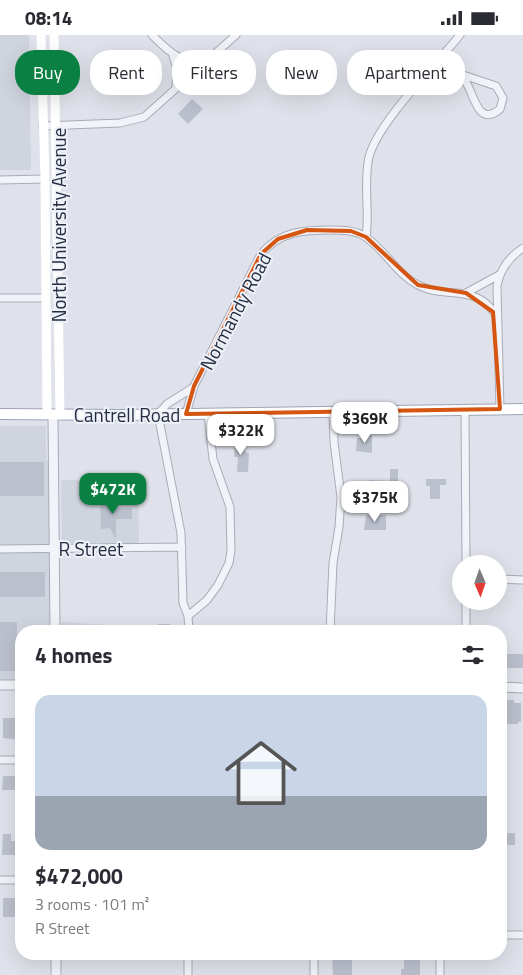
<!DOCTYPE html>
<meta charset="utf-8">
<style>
body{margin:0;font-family:"Titillium Web",sans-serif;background:#f2f2f3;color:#2b2b33;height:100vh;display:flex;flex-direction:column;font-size:19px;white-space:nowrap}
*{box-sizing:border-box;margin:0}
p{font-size:16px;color:#7c7c81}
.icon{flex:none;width:28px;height:28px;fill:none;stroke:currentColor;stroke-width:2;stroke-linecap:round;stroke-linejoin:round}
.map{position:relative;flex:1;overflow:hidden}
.drawer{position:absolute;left:15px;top:590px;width:492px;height:335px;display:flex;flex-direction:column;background:#fff;border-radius:20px;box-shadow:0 5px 20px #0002}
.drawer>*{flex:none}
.hud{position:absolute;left:15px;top:15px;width:494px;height:45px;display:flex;gap:10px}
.needle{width:32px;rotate:178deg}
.buttons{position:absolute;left:452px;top:520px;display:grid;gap:10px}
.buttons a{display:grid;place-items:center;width:55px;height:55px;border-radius:50%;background:#fff;box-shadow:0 5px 20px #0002;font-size:25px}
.price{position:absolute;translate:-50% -42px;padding:0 11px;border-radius:10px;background:#fff;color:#222;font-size:16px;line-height:32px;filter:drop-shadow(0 1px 2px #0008)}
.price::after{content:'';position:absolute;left:50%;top:30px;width:15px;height:11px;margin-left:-8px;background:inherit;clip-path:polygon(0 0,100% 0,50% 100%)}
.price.on{background:#0b8043;color:#fff}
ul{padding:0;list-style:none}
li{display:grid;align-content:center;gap:10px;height:265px;padding:0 20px}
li+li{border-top:1px solid #e1e1e2}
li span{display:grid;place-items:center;height:155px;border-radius:15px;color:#555}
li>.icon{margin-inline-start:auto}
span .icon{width:90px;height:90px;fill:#fffc;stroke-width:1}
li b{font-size:21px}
h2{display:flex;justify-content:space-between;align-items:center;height:60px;padding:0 20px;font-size:21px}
.pill{padding:0 18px;border-radius:20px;background:#fff;box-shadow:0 5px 20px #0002;font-size:18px;line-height:45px}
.pill.on{background:#0b8043;color:#fff}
.status{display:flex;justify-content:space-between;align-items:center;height:35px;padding:0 25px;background:#fff;direction:ltr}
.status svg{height:14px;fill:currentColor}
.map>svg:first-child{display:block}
.built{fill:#d0d4df}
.building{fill:#bbc0cd}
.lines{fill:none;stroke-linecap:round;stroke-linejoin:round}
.minor-casing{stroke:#a8acb8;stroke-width:9}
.tertiary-casing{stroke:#a8acb8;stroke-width:11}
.primary-casing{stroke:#9da4b7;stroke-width:12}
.minor{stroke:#f2f3f8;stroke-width:7}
.tertiary{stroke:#f2f3f8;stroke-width:9}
.secondary{stroke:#fff;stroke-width:9}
.primary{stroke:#fff;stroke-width:10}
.marked{fill:none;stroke:#d55511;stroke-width:4;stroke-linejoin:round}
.labels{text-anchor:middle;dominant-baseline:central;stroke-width:4;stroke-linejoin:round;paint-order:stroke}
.street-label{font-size:19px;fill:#262d42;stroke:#eef1f7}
</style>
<div class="status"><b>08:14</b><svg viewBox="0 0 49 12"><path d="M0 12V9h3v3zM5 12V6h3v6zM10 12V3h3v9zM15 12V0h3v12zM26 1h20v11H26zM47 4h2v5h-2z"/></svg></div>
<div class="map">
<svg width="523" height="940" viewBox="0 0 523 940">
<rect width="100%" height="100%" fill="#dfe2ea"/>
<path class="built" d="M0,0H29L31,135H0Z
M0,391H46V425L53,426L55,596H21V650H0Z
M61,445H138L139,509L62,508Z
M61,587L140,592V596H61Z"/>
<path class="building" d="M133,14L158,38L147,50L128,31L131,28L125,22Z
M237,25L248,35L231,53L222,45Z
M192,64L203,74L188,89L178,79Z
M363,400H372V418L356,416L357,403H363Z
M235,404L245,405V417L249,418L248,437H237L238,422H234Z
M0,427H44V461H0Z
M390,434H398V455H379V464H368V460H365V449H369V445L390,446Z
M426,444H446V450H440V464H430V451H426Z
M100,466H116V473H132V484H116V504L110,493L101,494Z
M366,480H386V495H364Z
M0,537H45V562H0Z
M0,587H17V636H0Z
M158,589H170V596H159Z
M501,619H523V633H501Z
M505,665H514V668H521V687H518V689H505Z
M3,683H16V692H20V705L3,703Z
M3,741H17V743L21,744V755H2Z
M507,798H515V810H507Z
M3,799H11V806H21V820H2Z
M3,863H20V878H16V882H3Z
M332,919H352V940H333Z
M404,919H420V940H401V934H404Z"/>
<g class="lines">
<defs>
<path id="minor" d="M152,0C169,17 181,30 207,24
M173,21L177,34L176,52
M439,26L460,39
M460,39L496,51L503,63L500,74C480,91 475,65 469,53C467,48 463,44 460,39Z
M43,91L120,88L144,82L236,0
M0,145L45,144
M366,202C370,176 363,148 369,122C378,87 436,30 460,0
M466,258L499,240
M0,263H46
M465,374L466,529
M500,374L497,251C500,235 509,222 523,213
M186,379L194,351L261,219C280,196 304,195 331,195C342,195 354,195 364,201C385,214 396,239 418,250C446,265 477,247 497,282
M0,514L182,512
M499,544L523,545
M466,566V596
M188,581L207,565L218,550L229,528L231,516L230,472L213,424L208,379
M189,596L188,581L183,568L181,498L158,379L167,369L194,352
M330,596L333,528L339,492L341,462L334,407L333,376
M0,725H21
M0,845H21
M501,900H523
M440,919V940
M188,940V919
M314,940V919"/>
<path id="tertiary" d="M53,380L55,596
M0,650H21
M501,652L523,653
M56,940V919"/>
<path id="primary" d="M0,379L120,380L523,374"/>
</defs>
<use href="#minor" class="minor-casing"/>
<use href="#tertiary" class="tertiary-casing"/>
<use href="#primary" class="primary-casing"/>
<use href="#minor" class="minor"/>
<use href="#tertiary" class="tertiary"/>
<path class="secondary" d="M41,0L45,144L47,379
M54,0L60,380"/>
<use href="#primary" class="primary"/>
</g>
<path class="marked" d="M307,195L351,196L366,202L418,250L466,258L493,277L500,374L186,379L194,351L261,219L278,204Z"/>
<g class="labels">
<g class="street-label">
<text transform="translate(58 190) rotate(-90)">North University Avenue</text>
<text transform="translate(235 276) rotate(-62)">Normandy Road</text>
<text x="127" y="379">Cantrell Road</text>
<text x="91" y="513">R Street</text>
</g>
</g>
</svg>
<div class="buttons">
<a><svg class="needle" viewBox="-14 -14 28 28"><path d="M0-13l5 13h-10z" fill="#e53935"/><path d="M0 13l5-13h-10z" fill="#7c7c81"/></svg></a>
</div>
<b class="price" style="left:365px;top:409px">$369K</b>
<b class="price" style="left:241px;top:421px">$322K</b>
<b class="price on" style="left:113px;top:480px">$472K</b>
<b class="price" style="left:375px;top:488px">$375K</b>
<div class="hud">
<a class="pill on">Buy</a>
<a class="pill">Rent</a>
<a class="pill">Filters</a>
<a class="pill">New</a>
<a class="pill">Apartment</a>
</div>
<section class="drawer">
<h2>4 homes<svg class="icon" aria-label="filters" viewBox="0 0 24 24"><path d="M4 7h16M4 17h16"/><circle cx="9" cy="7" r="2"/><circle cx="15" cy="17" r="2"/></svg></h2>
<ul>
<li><span style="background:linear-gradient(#c9d6e8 65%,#9aa5b1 0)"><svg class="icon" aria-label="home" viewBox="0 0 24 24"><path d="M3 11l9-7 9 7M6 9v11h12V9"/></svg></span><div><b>$472,000</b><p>3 rooms · 101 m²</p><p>R Street</p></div></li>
</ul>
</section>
</div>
